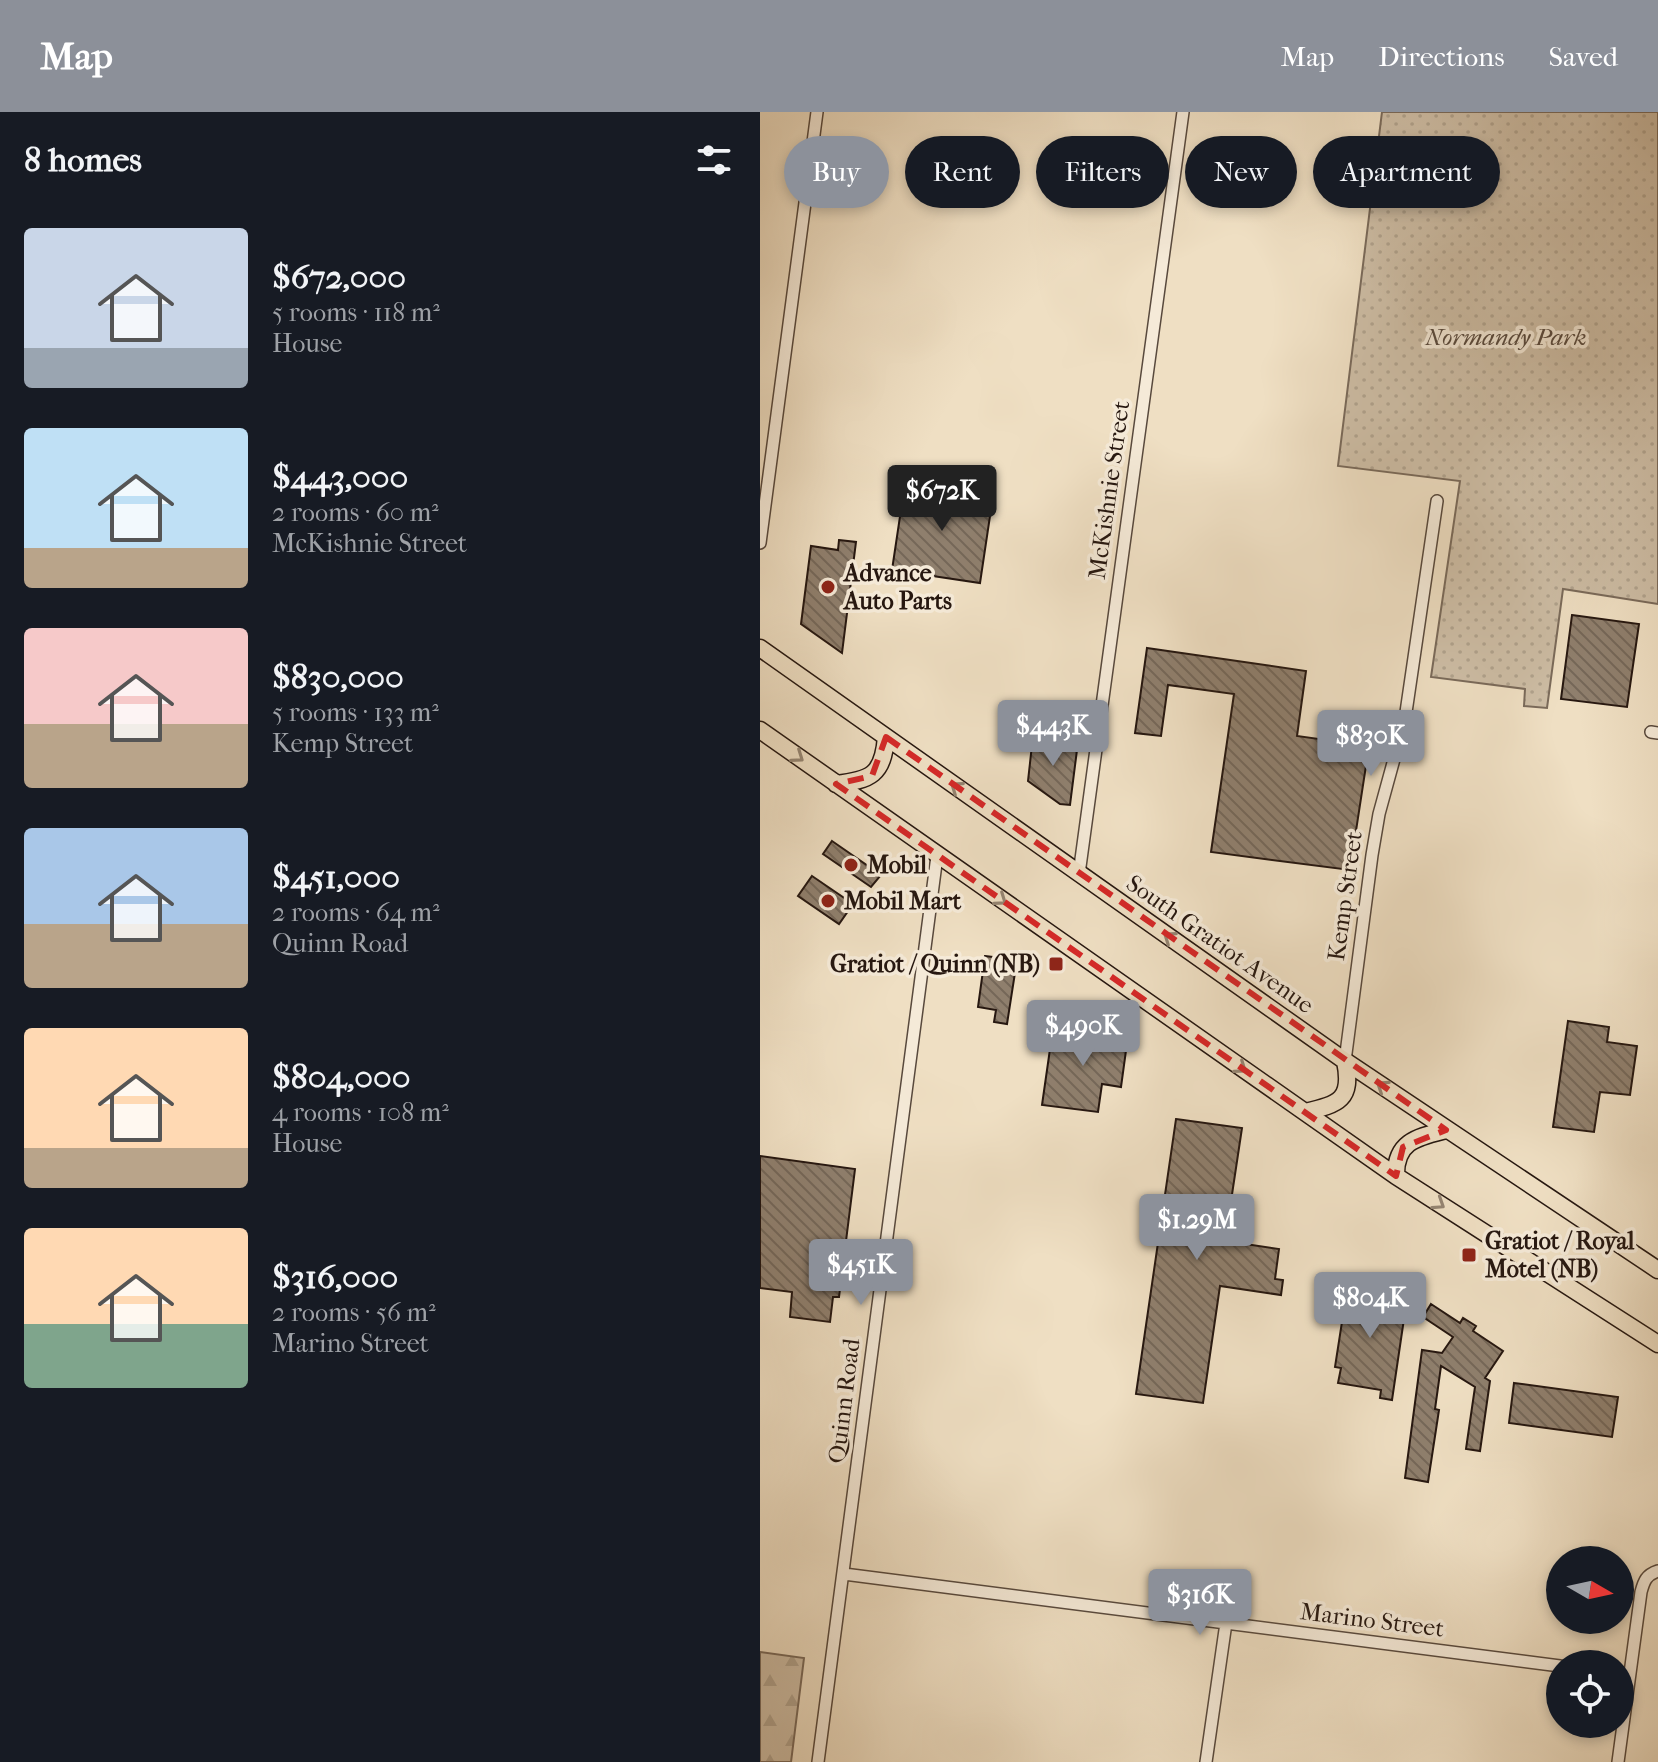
<!DOCTYPE html>
<meta charset="utf-8">
<style>
body{margin:0;font-family:"IM FELL French Canon",serif;background:#20242c;color:#f1f3f6;height:100vh;display:flex;flex-direction:column;font-size:30px;white-space:nowrap}
*{box-sizing:border-box;margin:0}
p{font-size:26px;color:#9ea1a6}
.icon{flex:none;width:44px;height:44px;fill:none;stroke:currentColor;stroke-width:2;stroke-linecap:round;stroke-linejoin:round}
.map{position:relative;flex:1;overflow:hidden}
.drawer{display:flex;flex-direction:column;background:#171b24;width:760px}
.drawer>*{flex:none}
.banner{position:absolute;left:24px;top:24px;width:754px;height:72px;display:flex;gap:16px}
.needle{width:52px;rotate:99deg}
.buttons{position:absolute;left:786px;top:1434px;display:grid;gap:16px}
.buttons a{display:grid;place-items:center;width:88px;height:88px;border-radius:50%;background:#171b24;box-shadow:0 4px 12px #0003;font-size:40px}
.price{position:absolute;translate:-50% -68px;padding:0 18px;border-radius:8px;background:#8c9099;color:#fff;font-size:26px;line-height:52px;filter:drop-shadow(0 2px 4px #0008)}
.price::after{content:'';position:absolute;left:50%;top:48px;width:24px;height:18px;margin-left:-12px;background:inherit;clip-path:polygon(0 0,100% 0,50% 100%)}
.price.on{background:#222;color:#fff}
ul{padding:0;list-style:none}
li{display:flex;align-items:center;gap:24px;height:200px;padding:0 24px}
li span{display:grid;place-items:center;flex:none;width:224px;height:160px;border-radius:8px;color:#555}
li>.icon{margin-inline-start:auto}
span .icon{width:96px;height:96px;fill:#fffc;stroke-width:1}
li b{font-size:34px}
h2{display:flex;justify-content:space-between;align-items:center;height:96px;padding:0 24px;font-size:34px}
.tag{padding:0 28px;border-radius:36px;background:#171b24;box-shadow:0 4px 12px #0003;font-size:28px;line-height:72px}
.tag.on{background:#8c9099;color:#fff}
header{display:flex;align-items:center;gap:48px;box-sizing:border-box;height:112px;padding:0 40px;background:#8c9099;color:#fff}
header strong{font-size:38px}
nav{display:flex;gap:44px;margin-inline-start:auto;font-size:28px}
main{display:flex;flex:1;min-height:0}
.map>svg:first-child{display:block}
.grass{fill:url(#grass-dots);stroke:#7a6a5a;stroke-width:2}
.forest{fill:url(#forest-firs);stroke:#7a6a5a;stroke-width:2}
.building{fill:url(#building-back-hatch);stroke:#261710;stroke-width:2}
.lines{fill:none;stroke-linecap:round;stroke-linejoin:round}
.street-casing{stroke:#58493d;stroke-width:14}
.primary-casing{stroke:#261710;stroke-width:19}
.street{stroke:#f5ead8;stroke-width:11}
.primary{stroke:#efdfc3;stroke-width:16}
.oneway{stroke:#958572}
.marked{fill:none;stroke:#d62828;stroke-width:6;stroke-dasharray:16 10;stroke-linejoin:round}
.poi-dot{fill:#8f2418;stroke:#f5ead8;stroke-width:3}
.labels{text-anchor:middle;dominant-baseline:central;stroke-width:7;stroke-linejoin:round;paint-order:stroke}
.park-label{font-size:24px;font-style:italic;fill:#58493d;stroke:#f5ead8}
.street-label{font-size:24px;fill:#261710;stroke:#f5ead8}
.poi-label{font-size:24px;font-weight:bold;fill:#261710;stroke:#f5ead8;text-anchor:start}
</style>
<header>
<strong>Map</strong>
<nav><a>Map</a><a>Directions</a><a>Saved</a></nav>
</header>
<main>
<section class="drawer">
<h2>8 homes<svg class="icon" aria-label="filters" viewBox="0 0 24 24"><path d="M4 7h16M4 17h16"/><circle cx="9" cy="7" r="2"/><circle cx="15" cy="17" r="2"/></svg></h2>
<ul>
<li><span style="background:linear-gradient(#c9d6e8 75%,#9aa5b1 0)"><svg class="icon" aria-label="home" viewBox="0 0 24 24"><path d="M3 11l9-7 9 7M6 9v11h12V9"/></svg></span><div><b>$672,000</b><p>5 rooms · 118 m²</p><p>House</p></div></li>
<li><span style="background:linear-gradient(#bfe0f5 75%,#b9a48a 0)"><svg class="icon" aria-label="home" viewBox="0 0 24 24"><path d="M3 11l9-7 9 7M6 9v11h12V9"/></svg></span><div><b>$443,000</b><p>2 rooms · 60 m²</p><p>McKishnie Street</p></div></li>
<li><span style="background:linear-gradient(#f6c9c9 60%,#b9a48a 0)"><svg class="icon" aria-label="home" viewBox="0 0 24 24"><path d="M3 11l9-7 9 7M6 9v11h12V9"/></svg></span><div><b>$830,000</b><p>5 rooms · 133 m²</p><p>Kemp Street</p></div></li>
<li><span style="background:linear-gradient(#a9c7e8 60%,#b9a48a 0)"><svg class="icon" aria-label="home" viewBox="0 0 24 24"><path d="M3 11l9-7 9 7M6 9v11h12V9"/></svg></span><div><b>$451,000</b><p>2 rooms · 64 m²</p><p>Quinn Road</p></div></li>
<li><span style="background:linear-gradient(#ffd9b3 75%,#b9a48a 0)"><svg class="icon" aria-label="home" viewBox="0 0 24 24"><path d="M3 11l9-7 9 7M6 9v11h12V9"/></svg></span><div><b>$804,000</b><p>4 rooms · 108 m²</p><p>House</p></div></li>
<li><span style="background:linear-gradient(#ffd9b3 60%,#7fa58c 0)"><svg class="icon" aria-label="home" viewBox="0 0 24 24"><path d="M3 11l9-7 9 7M6 9v11h12V9"/></svg></span><div><b>$316,000</b><p>2 rooms · 56 m²</p><p>Marino Street</p></div></li>
</ul>
</section>
<div class="map">
<svg width="898" height="1650" viewBox="0 0 898 1650">
<defs>
<pattern id="grass-dots" width="8" height="8" patternUnits="userSpaceOnUse" patternTransform="scale(2)"><rect width="8" height="8" fill="#cdbda5"/><path d="M2 2h.1M6 6h.1" fill="none" stroke="#b0a28d" stroke-width="1.8" stroke-linecap="round"/></pattern>
<pattern id="forest-firs" width="22" height="20" patternUnits="userSpaceOnUse" patternTransform="scale(2)"><rect width="22" height="20" fill="#cdbda5"/><path d="M5 1l3.5 6h-7zM16 11l3.5 6h-7z" fill="#b0a28d"/></pattern>
<pattern id="building-back-hatch" width="6" height="6" patternUnits="userSpaceOnUse" patternTransform="scale(2)"><rect width="6" height="6" fill="#8f7f6d"/><path d="M-1 5l2 2M0 0l6 6M5-1l2 2" fill="none" stroke="#756758"/></pattern>
</defs>
<rect width="100%" height="100%" fill="#efdfc3"/>
<filter id="stains"><feTurbulence type="fractalNoise" baseFrequency=".0025" numOctaves="4"/><feColorMatrix values="0 0 0 0 .2 0 0 0 0 .09 0 0 0 0 .02 0 0 0 .5 -.17"/></filter>
<radialGradient id="worn" r=".72"><stop offset=".6" stop-color="#630" stop-opacity="0"/><stop offset="1" stop-color="#630" stop-opacity=".3"/></radialGradient>
<path class="grass" d="M622,0H898V492L803,477L787,596L764,594L765,577L671,565L700,369L578,354Z"/>
<path class="forest" d="M0,1540L44,1546L31,1650H0Z"/>
<path class="building" d="M145,371L233,384L220,471L132,458Z
M79,428L96,430L82,541L41,512L51,434L78,438Z
M812,503L879,512L867,595L801,587Z
M387,536L546,559L537,624L609,634L590,758L451,740L474,582L408,573L401,624L375,621Z
M273,624L318,630L310,693L300,692L268,669Z
M72,729L121,763L111,775L63,742Z
M52,764L93,792L79,812L38,784Z
M225,844L257,848L247,912L234,910L236,898L218,895Z
M808,909L849,915L847,930L877,934L870,983L840,980L834,1020L793,1015Z
M293,916L368,924L361,975L342,972L338,1000L282,993Z
M416,1007L482,1016L465,1129L519,1137L515,1167L523,1168L521,1183L460,1174L443,1291L376,1282Z
M0,1044L95,1057L79,1185H73L70,1210L30,1205L32,1180L0,1176Z
M582,1174L639,1182L637,1199L645,1200L632,1288L620,1286L621,1278L578,1271L581,1256L575,1255L584,1197L579,1196Z
M671,1192L700,1211L703,1206L716,1214L713,1219L743,1239L725,1266L730,1269L720,1339L706,1337L715,1275L681,1254L675,1297L679,1298L668,1370L645,1366L662,1238L682,1241L693,1225L663,1205Z
M754,1271L858,1285L852,1325L749,1311Z"/>
<g class="lines">
<defs>
<path id="street" d="M0,431L57,0
M891,620L898,621
M319,762L423,0
M585,949L612,743L619,702L645,607L677,389
M84,1462L800,1554
M58,1650L177,744
M446,1650L466,1511
M858,1650L881,1480C884,1469 886,1463 898,1459"/>
<path id="primary" d="M0,536L585,949L898,1158
M0,618L636,1064L898,1232
M76,672C111,668 123,663 126,625
M545,1000C579,992 593,988 585,949
M636,1064C635,1029 658,1025 686,1018"/>
</defs>
<use href="#street" class="street-casing"/>
<use href="#primary" class="primary-casing"/>
<use href="#street" class="street"/>
<use href="#primary" class="primary"/>
</g>
<defs><path id="oneway-chevron" d="M-2-3.5L2.5 0L-2 3.5" fill="none" stroke-width="1.6" stroke-linecap="round" stroke-linejoin="round" transform="scale(2)"/></defs>
<g class="oneway">
<use href="#oneway-chevron" transform="translate(38 645) rotate(35)"/>
<use href="#oneway-chevron" transform="translate(196 675) rotate(-145)"/>
<use href="#oneway-chevron" transform="translate(241 788) rotate(35)"/>
<use href="#oneway-chevron" transform="translate(409 825) rotate(-145)"/>
<use href="#oneway-chevron" transform="translate(481 956) rotate(35)"/>
<use href="#oneway-chevron" transform="translate(622 974) rotate(-146)"/>
<use href="#oneway-chevron" transform="translate(679 1092) rotate(33)"/>
</g>
<path class="marked" d="M126,625L686,1018L643,1035L636,1064L76,672L112,664Z"/>
<g class="poi-dot">
<circle cx="68" cy="475" r="8"/>
<circle cx="91" cy="753" r="8"/>
<circle cx="68" cy="789" r="8"/>
<rect x="288" y="844" width="16" height="16" rx="4"/>
<rect x="701" y="1135" width="16" height="16" rx="4"/>
</g>
<g class="labels">
<g class="park-label">
<text x="746" y="225">Normandy Park</text>
</g>
<g class="street-label">
<text transform="translate(349 378) rotate(-82)">McKishnie Street</text>
<text transform="translate(585 784) rotate(-82)">Kemp Street</text>
<text transform="translate(460 832) rotate(35)">South Gratiot Avenue</text>
<text transform="translate(84 1289) rotate(-83)">Quinn Road</text>
<text transform="translate(612 1508) rotate(7)">Marino Street</text>
</g>
<g class="poi-label">
<text x="84" y="461">Advance<tspan x="84" dy="28">Auto Parts</tspan></text>
<text x="107" y="753">Mobil</text>
<text x="84" y="789">Mobil Mart</text>
<text x="280" y="852" text-anchor="end">Gratiot / Quinn (NB)</text>
<text x="725" y="1129">Gratiot / Royal<tspan x="725" dy="28">Motel (NB)</tspan></text>
</g>
</g>
<rect width="100%" height="100%" filter="url(#stains)"/>
<rect width="100%" height="100%" fill="url(#worn)"/>
</svg>
<div class="buttons">
<a><svg class="needle" viewBox="-14 -14 28 28"><path d="M0-13l5 13h-10z" fill="#e53935"/><path d="M0 13l5-13h-10z" fill="#9ea1a6"/></svg></a>
<a><svg class="icon" aria-label="locate" viewBox="0 0 24 24"><circle cx="12" cy="12" r="6"/><path d="M12 2v4M12 18v4M2 12h4M18 12h4"/></svg></a>
</div>
<b class="price on" style="left:182px;top:421px">$672K</b>
<b class="price" style="left:293px;top:656px">$443K</b>
<b class="price" style="left:611px;top:666px">$830K</b>
<b class="price" style="left:323px;top:956px">$490K</b>
<b class="price" style="left:437px;top:1150px">$1.29M</b>
<b class="price" style="left:101px;top:1195px">$451K</b>
<b class="price" style="left:610px;top:1228px">$804K</b>
<b class="price" style="left:440px;top:1525px">$316K</b>
<div class="banner">
<a class="tag on">Buy</a>
<a class="tag">Rent</a>
<a class="tag">Filters</a>
<a class="tag">New</a>
<a class="tag">Apartment</a>
</div>
</div>
</main>
